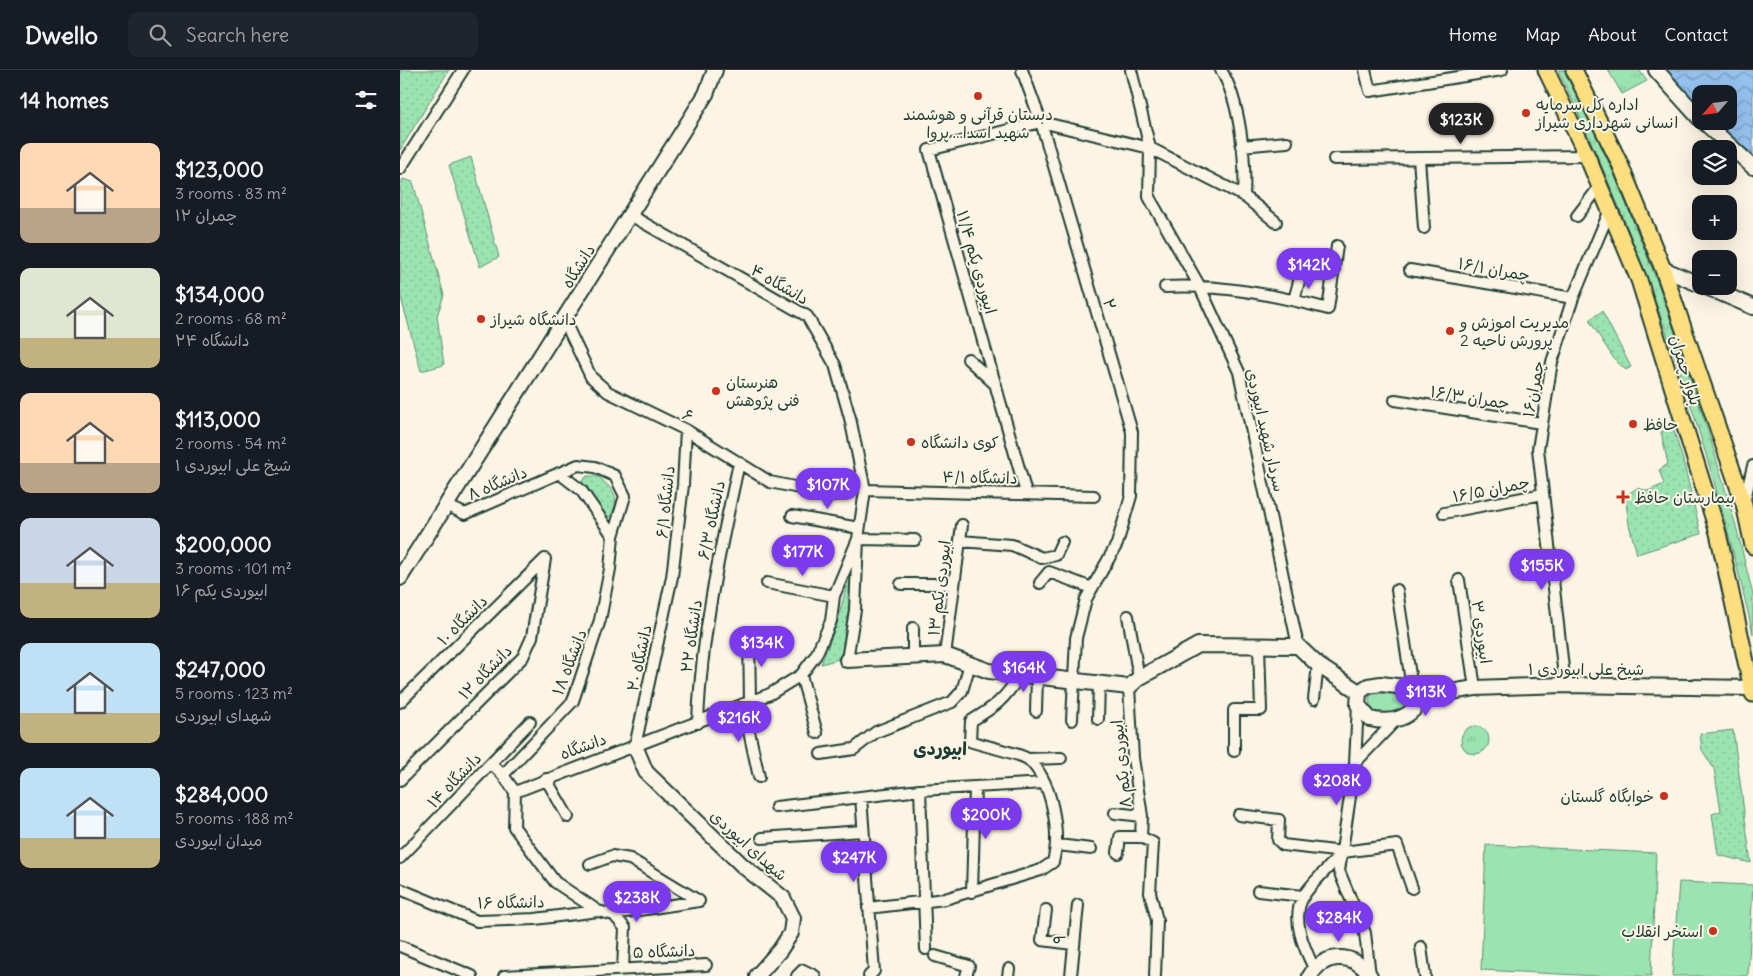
<!DOCTYPE html>
<meta charset="utf-8">
<style>
body{margin:0;font-family:Delius,"Playpen Sans Arabic",sans-serif;background:#20242c;color:#f1f3f6;height:100vh;display:flex;flex-direction:column;font-size:19px;white-space:nowrap}
*{box-sizing:border-box;margin:0}
p{font-size:16px;color:#9ea1a6}
.icon{flex:none;width:28px;height:28px;fill:none;stroke:currentColor;stroke-width:2;stroke-linecap:round;stroke-linejoin:round}
.map{position:relative;flex:1;overflow:hidden}
.details{display:flex;flex-direction:column;background:#171b24;width:400px}
.details>*{flex:none}
.needle{width:32px;rotate:242deg}
.controls{position:absolute;left:1292px;top:15px;display:grid;gap:10px}
.controls a{display:grid;place-items:center;width:45px;height:45px;border-radius:10px;background:#171b24;box-shadow:0 5px 20px #0002;font-size:25px}
.price{position:absolute;translate:-50% -42px;padding:0 11px;border-radius:18px;background:#7c3aed;color:#fff;font-size:16px;line-height:32px;filter:drop-shadow(0 1px 2px #0008)}
.price::after{content:'';position:absolute;left:50%;top:30px;width:15px;height:11px;margin-left:-8px;background:inherit;clip-path:polygon(0 0,100% 0,50% 100%)}
.price.on{background:#222;color:#fff}
ul{padding:0;list-style:none}
li{display:flex;align-items:center;gap:15px;height:125px;padding:0 20px}
li span{display:grid;place-items:center;flex:none;width:140px;height:100px;border-radius:10px;color:#555}
li>.icon{margin-inline-start:auto}
span .icon{width:60px;height:60px;fill:#fffc;stroke-width:1}
li b{font-size:21px}
h2{display:flex;justify-content:space-between;align-items:center;height:60px;padding:0 20px;font-size:21px}
header{display:flex;align-items:center;gap:30px;box-sizing:border-box;height:70px;padding:0 25px;background:#171b24;border-bottom:1px solid #363941}
header strong{font-size:24px}
nav{display:flex;gap:28px;margin-inline-start:auto;font-size:18px}
.search{width:350px;height:45px;background:#20242c;display:flex;align-items:center;gap:12px;box-sizing:border-box;padding:0 18px;border-radius:10px;color:#9ea1a6;font-size:19px}
main{display:flex;flex:1;min-height:0}
.map>svg:first-child{display:block}
.grass{fill:url(#grass-tufts);stroke:#5d9072}
.park{fill:url(#park-dots);stroke:#5d9072}
.pitch{fill:#9be3b1;stroke:#5d9072}
.water{fill:url(#water-waves);stroke:#658ca4}
.lines{fill:none;stroke-linecap:round;stroke-linejoin:round}
.street-casing{stroke:#1f3d34;stroke-width:14}
.secondary-casing{stroke:#1f3d34;stroke-width:18}
.primary-casing{stroke:#1f3d34;stroke-width:19}
.street{stroke:#fcf5e5;stroke-width:10}
.secondary{stroke:#fcf5e5;stroke-width:14}
.primary{stroke:#fedf80;stroke-width:15}
.poi-dot{fill:#c8321e;stroke:#fcf5e5;stroke-width:2}
.labels{text-anchor:middle;dominant-baseline:central;stroke-width:4;stroke-linejoin:round;paint-order:stroke}
.poi-label{font-size:16px;fill:#1f3d34;stroke:#fcf5e5;text-anchor:start}
.street-label{font-size:16px;fill:#1f3d34;stroke:#fcf5e5}
.neighbourhood-label{font-size:18px;font-weight:bold;fill:#1f3d34;stroke:#fcf5e5}
</style>
<header>
<strong>Dwello</strong>
<div class="search"><svg class="icon" aria-label="search" viewBox="0 0 24 24"><circle cx="10" cy="10" r="6"/><path d="M15 15l6 6"/></svg>Search here</div>
<nav><a>Home</a><a>Map</a><a>About</a><a>Contact</a></nav>
</header>
<main>
<section class="details">
<h2>14 homes<svg class="icon" aria-label="filters" viewBox="0 0 24 24"><path d="M4 7h16M4 17h16"/><circle cx="9" cy="7" r="2"/><circle cx="15" cy="17" r="2"/></svg></h2>
<ul>
<li><span style="background:linear-gradient(#ffd9b3 65%,#b9a48a 0)"><svg class="icon" aria-label="home" viewBox="0 0 24 24"><path d="M3 11l9-7 9 7M6 9v11h12V9"/></svg></span><div><b>$123,000</b><p>3 rooms · 83 m²</p><p>۱۲ چمران</p></div></li>
<li><span style="background:linear-gradient(#dfe7d0 70%,#c2b280 0)"><svg class="icon" aria-label="home" viewBox="0 0 24 24"><path d="M3 11l9-7 9 7M6 9v11h12V9"/></svg></span><div><b>$134,000</b><p>2 rooms · 68 m²</p><p>۲۴ دانشگاه</p></div></li>
<li><span style="background:linear-gradient(#ffd9b3 70%,#b9a48a 0)"><svg class="icon" aria-label="home" viewBox="0 0 24 24"><path d="M3 11l9-7 9 7M6 9v11h12V9"/></svg></span><div><b>$113,000</b><p>2 rooms · 54 m²</p><p>شیخ علی ابیوردی ۱</p></div></li>
<li><span style="background:linear-gradient(#c9d6e8 65%,#c2b280 0)"><svg class="icon" aria-label="home" viewBox="0 0 24 24"><path d="M3 11l9-7 9 7M6 9v11h12V9"/></svg></span><div><b>$200,000</b><p>3 rooms · 101 m²</p><p>۱۶ ابیوردی یکم</p></div></li>
<li><span style="background:linear-gradient(#bfe0f5 70%,#c2b280 0)"><svg class="icon" aria-label="home" viewBox="0 0 24 24"><path d="M3 11l9-7 9 7M6 9v11h12V9"/></svg></span><div><b>$247,000</b><p>5 rooms · 123 m²</p><p>شهدای ابیوردی</p></div></li>
<li><span style="background:linear-gradient(#bfe0f5 70%,#c2b280 0)"><svg class="icon" aria-label="home" viewBox="0 0 24 24"><path d="M3 11l9-7 9 7M6 9v11h12V9"/></svg></span><div><b>$284,000</b><p>5 rooms · 188 m²</p><p>میدان ابیوردی</p></div></li>
</ul>
</section>
<div class="map">
<svg width="1353" height="906" viewBox="0 0 1353 906">
<defs>
<pattern id="grass-tufts" width="24" height="20" patternUnits="userSpaceOnUse" patternTransform="scale(1.25)"><rect width="24" height="20" fill="#9be3b1"/><path d="M3 7l-1-3M5 7V3M7 7l1-3M15 17l-1-3M17 17v-4M19 17l1-3" fill="none" stroke="#85c499"/></pattern>
<pattern id="park-dots" width="8" height="8" patternUnits="userSpaceOnUse" patternTransform="scale(1.25)"><rect width="8" height="8" fill="#9be3b1"/><path d="M2 2h.1M6 6h.1" fill="none" stroke="#85c499" stroke-width="1.8" stroke-linecap="round"/></pattern>
<pattern id="water-waves" width="16" height="10" patternUnits="userSpaceOnUse" patternTransform="scale(1.25)"><rect width="16" height="10" fill="#94c1ee"/><path d="M0 5q4-4 8 0t8 0" fill="none" stroke="#789ec2"/></pattern>
</defs>
<rect width="100%" height="100%" fill="#fcf5e5"/>
<filter id="ink" filterUnits="userSpaceOnUse"><feTurbulence type="fractalNoise" baseFrequency=".02" numOctaves="2"/><feDisplacementMap in="SourceGraphic" scale="10" xChannelSelector="R" yChannelSelector="G"/><feConvolveMatrix kernelMatrix="1 2 1 2 8 2 1 2 1" color-interpolation-filters="sRGB"/></filter>
<g filter="url(#ink)">
<path class="grass" d="M1158,0H1167L1171,7L1217,111L1261,221L1308,361L1336,456L1353,525V564C1309,370 1244,179 1158,0Z
M1208,0H1239L1247,11L1222,24Z
M975,622L1012,624L1014,631L1001,642L978,645C972,639 969,636 969,627Z
M1061 670a14 14 0 1 1 28 0a14 14 0 1 1-28 0Z"/>
<path class="park" d="M0,0H49L0,80Z
M71,87L99,187L80,197L49,95Z
M3,109L13,112L44,225L37,246L44,295L21,301L0,224V115Z
M1202,241L1231,297L1226,300L1214,289L1189,250Z
M1272,355L1283,390L1301,464L1237,484L1229,455L1225,426L1237,418L1248,421L1264,414L1259,400L1268,394L1261,362Z
M187,406H198C213,420 222,426 210,447L202,443L181,412Z
M451,499V527L443,588L421,594L437,553Z
M1333,660L1351,793L1318,785L1312,744L1321,741L1314,699L1302,680L1300,664Z"/>
<path class="pitch" d="M1086,775L1256,783L1251,906H1197L1081,900Z
M1279,812L1353,815L1348,906H1272Z"/>
<path class="water" d="M1267,0H1353V87L1314,51H1329V24H1301V39Z"/>
<g class="lines">
<defs>
<path id="street" d="M622,0L641,52L732,362L731,426L717,474L686,529L676,568L672,650
M731,0L750,78L749,127L799,215L839,302L898,576
M965,0L970,21L1102,0
M841,76L887,72
M1019,88L1024,158
M934,89L1187,86
M0,99L63,0
M844,126L876,152
M1177,146L1200,116
M1010,200L1173,228
M765,217C820,214 875,225 928,239L937,176
M894,230L901,204
M164,250L191,307L208,322L286,360L370,412L433,425
M568,289L596,315
M995,330L1141,353
M159,403L181,420L213,466
M465,420L694,426
M626,423L529,80L641,52L750,78L844,126C846,89 840,31 821,0
M1344,433L1353,396
M48,436L65,444L178,395L195,397L215,406L225,426L213,466L210,499L200,550L173,631L103,705
M1044,443L1143,424
M392,446L459,458
M560,471L612,475L642,488L656,485L662,472
M1059,510L1075,618
M367,513L434,526
M640,513L649,502L692,518
M501,514H554
M997,520L1012,618
M728,546L739,608
M349,564L350,632
M545,585L562,455
M513,586V558
M447,590L455,540L458,469L515,470
M401,605L417,663
M1165,615L1138,379L1152,292L1173,228L1210,140
M729,617L733,688L742,746L741,767
M914,629L918,595
M0,632L145,489
M343,634L359,707
M958,635L955,693L939,801L965,863L970,905
M636,641L637,607
M698,649L699,614
M298,653C301,565 320,479 339,393
M235,676L272,507L283,415L286,360
M834,681V640H861L859,576
M421,684L454,679L476,662L552,632L562,621L570,594
M628,689L661,688
M91,693L103,705L115,722
M955,693L995,651
M146,709L168,747
M0,710L123,587L132,567L145,489
M520,720L526,879
M115,722L370,624L401,605L416,585L431,551L434,526L458,469L465,420L450,348L435,295L407,246L230,145
M115,722L114,757L155,812L198,841L214,845L225,858L223,898
M461,727L474,901L469,906
M376,737L520,720L645,713
M715,743L742,746
M839,745L879,750L878,770L883,775L943,782L997,775L1012,818
M362,768L463,761
M658,775L691,779
M718,783L720,767H741L753,773L750,823L757,850L755,906
M0,788L130,652
M190,794L212,786L230,789L299,831L213,844
M0,819L77,851L135,849L198,841
M858,821L903,826
M572,822L575,718
M468,838L545,829L641,800L653,792C661,763 652,711 629,690C623,684 580,675 570,671L571,651C596,636 604,630 620,605
M646,840L642,870L673,874
M0,876L72,906
M1021,877L1025,906
M535,886L569,896L566,906
M914,898C904,878 891,849 903,827C910,814 933,794 943,782
M104,906L306,895
M397,906L403,900L415,906
M608,906L609,899
M671,906L678,835"/>
<path id="secondary" d="M1256,0L1301,50
M1303,51L1353,97
M1263,199L1301,215
M1304,216L1353,237
M0,508L306,24L315,0
M447,590L545,585L589,601L729,617L739,608L798,575L898,576L918,595L959,622
M981,614L1012,618L1021,627C1013,649 990,654 970,649L958,635L959,622L968,616Z
M1021,627L1075,618L1165,615L1352,618
M235,676L246,702L343,796L383,828L393,848L391,863L380,880L357,906
M910,906C924,882 955,882 970,906"/>
<path id="primary" d="M1146,0L1187,86L1239,210L1318,463L1353,624
M1174,0L1220,94L1263,199L1344,434L1353,476"/>
</defs>
<use href="#street" class="street-casing"/>
<use href="#secondary" class="secondary-casing"/>
<use href="#primary" class="primary-casing"/>
<use href="#street" class="street"/>
<use href="#secondary" class="secondary"/>
<use href="#primary" class="primary"/>
</g>
</g>
<g class="poi-dot">
<circle cx="578" cy="26" r="5"/>
<circle cx="1126" cy="43" r="5"/>
<circle cx="81" cy="249" r="5"/>
<circle cx="1050" cy="261" r="5"/>
<circle cx="316" cy="321" r="5"/>
<circle cx="1233" cy="354" r="5"/>
<circle cx="511" cy="372" r="5"/>
<path d="M1220.5 419.5h5v5h5v5h-5v5h-5v-5h-5v-5h5z"/>
<circle cx="1264" cy="726" r="5"/>
<circle cx="1313" cy="861" r="5"/>
</g>
<g class="labels">
<g class="poi-label">
<text x="1136" y="34">اداره کل سرمایه<tspan x="1136" dy="18">انسانی شهرداری شیراز</tspan></text>
<text x="578" y="44" text-anchor="middle">دبستان قرآنی و هوشمند<tspan x="578" dy="18">شهید اسدا... پروا</tspan></text>
<text x="91" y="249">دانشگاه شیراز</text>
<text x="1060" y="252">مدیریت اموزش و<tspan x="1060" dy="18">پرورش ناحیه 2</tspan></text>
<text x="326" y="312">هنرستان<tspan x="326" dy="18">فنی پژوهش</tspan></text>
<text x="1243" y="354">حافظ</text>
<text x="521" y="372">کوی دانشگاه</text>
<text x="1234" y="427">بیمارستان حافظ</text>
<text x="1254" y="726" text-anchor="end">خوابگاه گلستان</text>
<text x="1303" y="861" text-anchor="end">استخر انقلاب</text>
</g>
<g class="street-label">
<text transform="translate(577 192) rotate(74)">۱۱/۴ ابیوردی یکم</text>
<text transform="translate(178 196) rotate(-58)">دانشگاه</text>
<text transform="translate(1094 199) rotate(10)">۱۶/۱ چمران</text>
<text transform="translate(380 214) rotate(30)">۴ دانشگاه</text>
<text transform="translate(710 234) rotate(74)">۲</text>
<text transform="translate(1286 300) rotate(73)">بلوار چمران</text>
<text transform="translate(1133 319) rotate(-79)">چمران۱۶</text>
<text transform="translate(1070 327) rotate(9)">۱۶/۳ چمران</text>
<text transform="translate(288 345) rotate(28)">۶</text>
<text transform="translate(866 360) rotate(77)">سردار شهید ابیوردی</text>
<text transform="translate(580 407) rotate(1)">۴/۱ دانشگاه</text>
<text transform="translate(97 413) rotate(-23)">۸ دانشگاه</text>
<text transform="translate(1091 419) rotate(-11)">۱۶/۵ چمران</text>
<text transform="translate(265 432) rotate(-84)">۶/۱ دانشگاه</text>
<text transform="translate(311 450) rotate(-78)">۶/۳ دانشگاه</text>
<text transform="translate(539 518) rotate(-83)">۱۳ ابیوردی یکم</text>
<text transform="translate(62 550) rotate(-45)">۱۰ دانشگاه</text>
<text transform="translate(1082 562) rotate(82)">۳ ابیوردی</text>
<text transform="translate(291 566) rotate(-82)">۲۲ دانشگاه</text>
<text transform="translate(239 588) rotate(-78)">۲۰ دانشگاه</text>
<text transform="translate(169 592) rotate(-69)">۱۸ دانشگاه</text>
<text x="1186" y="599">شیخ علی ابیوردی ۱</text>
<text transform="translate(85 602) rotate(-46)">۱۲ دانشگاه</text>
<text transform="translate(183 676) rotate(-20)">دانشگاه</text>
<text transform="translate(721 694) rotate(-96)">۸ ابیوردی یکم</text>
<text transform="translate(54 710) rotate(-46)">۱۴ دانشگاه</text>
<text transform="translate(349 775) rotate(42)">شهدای ابیوردی</text>
<text transform="translate(111 832) rotate(-1)">۱۶ دانشگاه</text>
<text transform="translate(659 869) rotate(-84)">۹</text>
<text transform="translate(264 881) rotate(-2)">۵ دانشگاه</text>
</g>
<g class="neighbourhood-label">
<text x="540" y="678">ابیوردی</text>
</g>
</g>
</svg>
<div class="controls">
<a><svg class="needle" viewBox="-14 -14 28 28"><path d="M0-13l5 13h-10z" fill="#e53935"/><path d="M0 13l5-13h-10z" fill="#9ea1a6"/></svg></a>
<a><svg class="icon" aria-label="layers" viewBox="0 0 24 24"><path d="M12 4l9 5-9 5-9-5zM3 14l9 5 9-5"/></svg></a>
<a>+</a>
<a>−</a>
</div>
<b class="price on" style="left:1061px;top:75px">$123K</b>
<b class="price" style="left:909px;top:220px">$142K</b>
<b class="price" style="left:428px;top:440px">$107K</b>
<b class="price" style="left:403px;top:507px">$177K</b>
<b class="price" style="left:1142px;top:521px">$155K</b>
<b class="price" style="left:362px;top:598px">$134K</b>
<b class="price" style="left:624px;top:623px">$164K</b>
<b class="price" style="left:1026px;top:647px">$113K</b>
<b class="price" style="left:339px;top:673px">$216K</b>
<b class="price" style="left:937px;top:736px">$208K</b>
<b class="price" style="left:586px;top:770px">$200K</b>
<b class="price" style="left:454px;top:813px">$247K</b>
<b class="price" style="left:237px;top:853px">$238K</b>
<b class="price" style="left:939px;top:873px">$284K</b>
</div>
</main>
